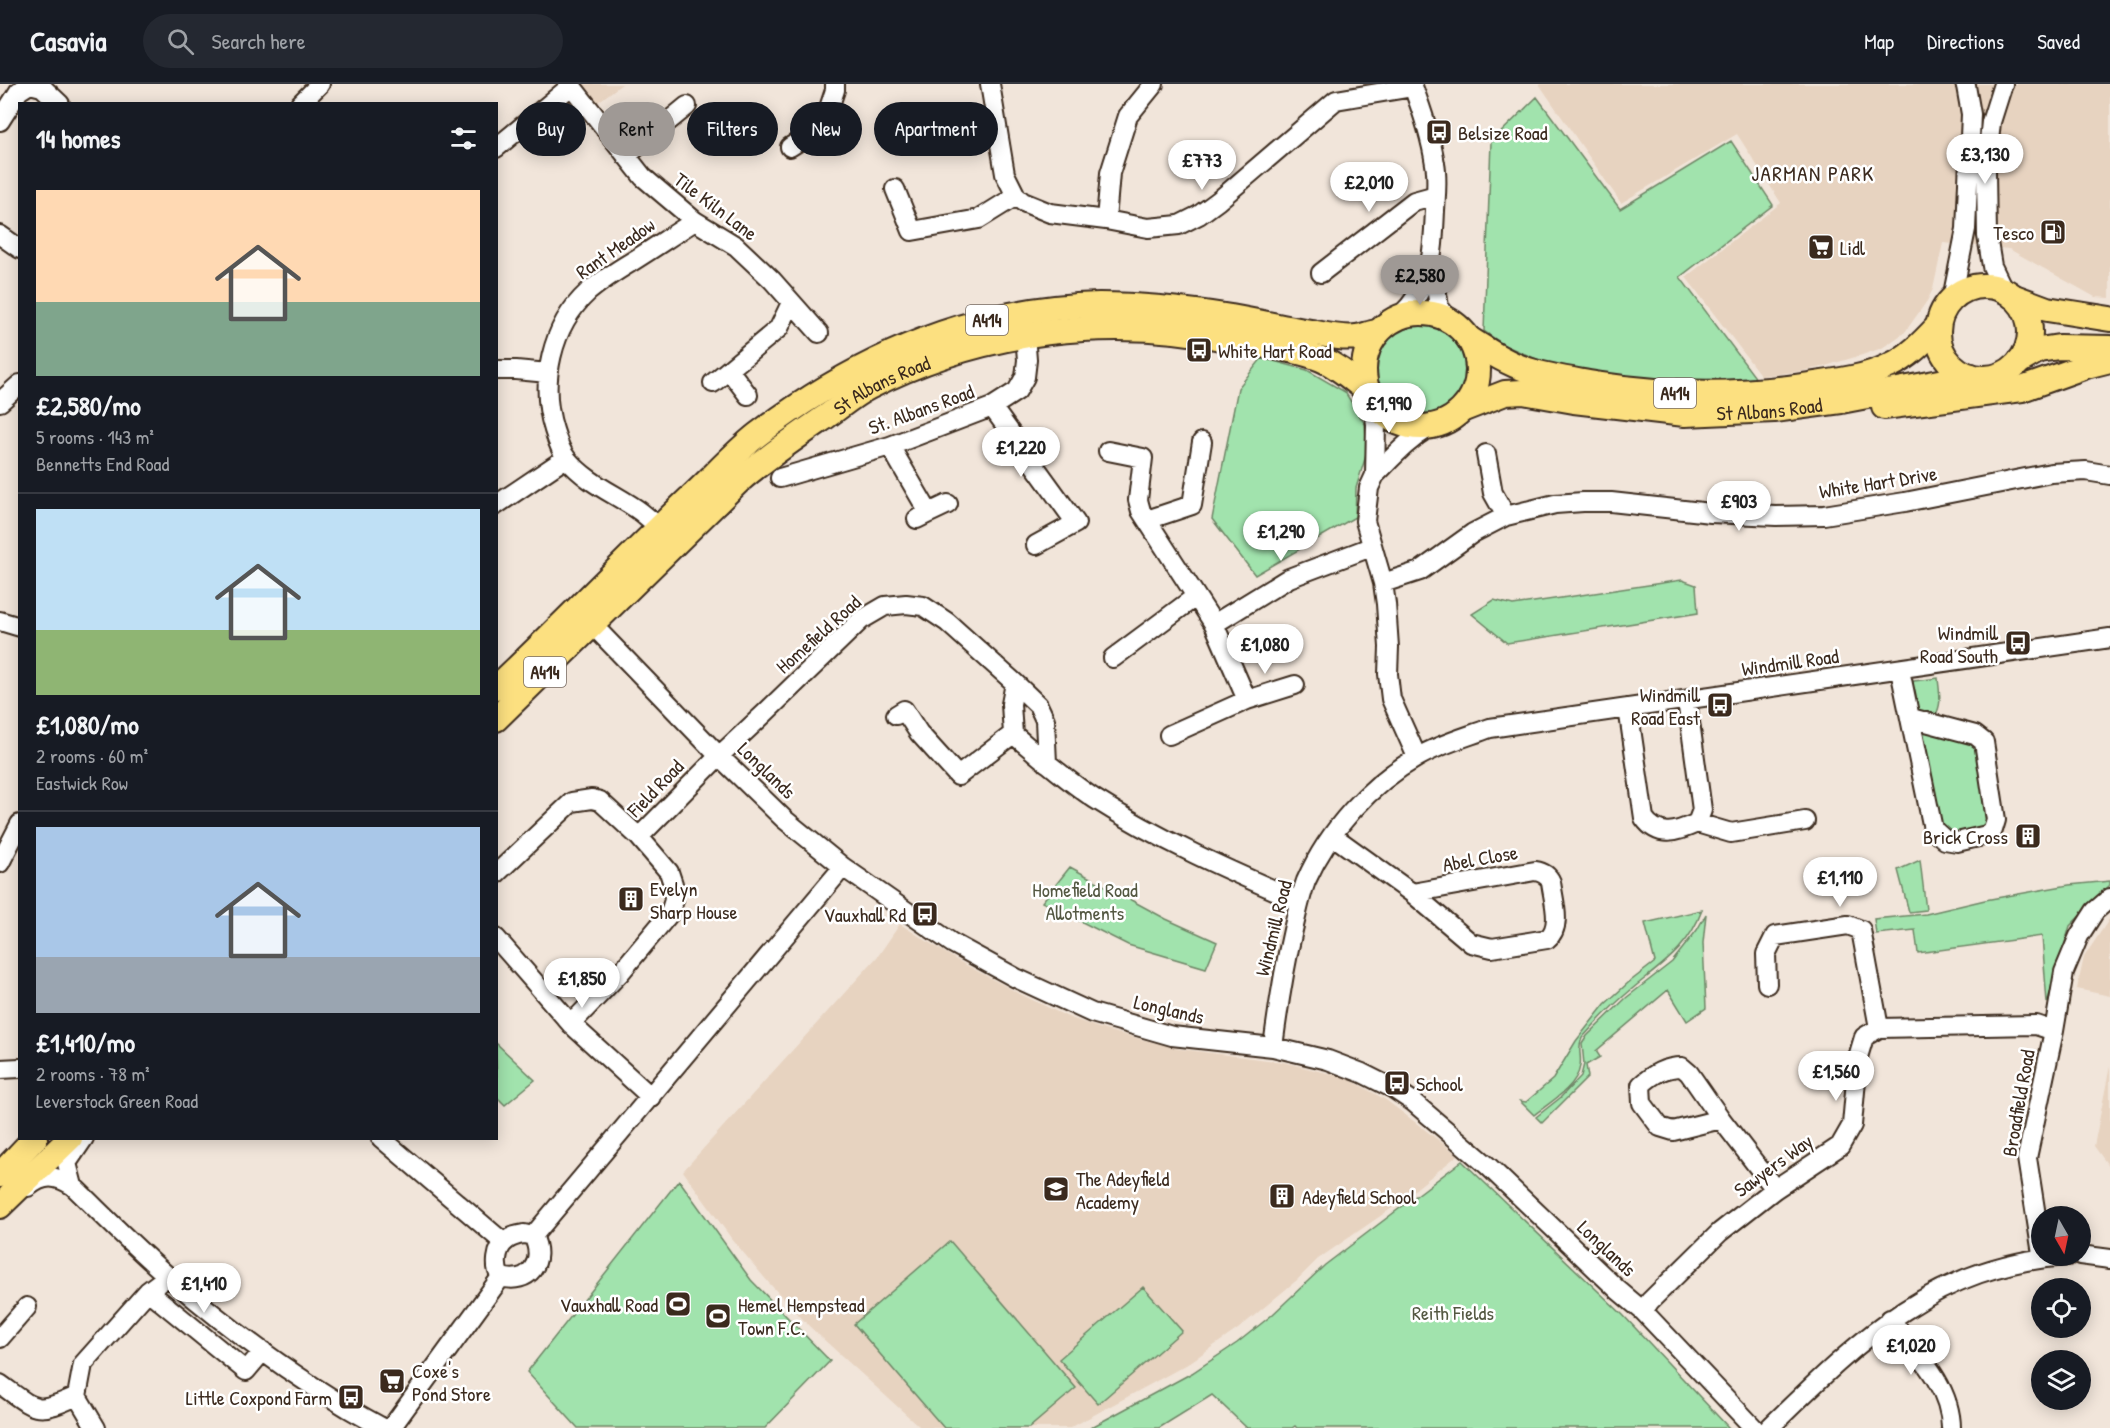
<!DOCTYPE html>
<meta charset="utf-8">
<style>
body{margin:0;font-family:"Patrick Hand",sans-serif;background:#242831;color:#f1f3f6;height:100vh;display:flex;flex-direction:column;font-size:22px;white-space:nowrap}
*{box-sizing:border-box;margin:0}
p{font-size:20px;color:#9ea1a6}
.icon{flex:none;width:33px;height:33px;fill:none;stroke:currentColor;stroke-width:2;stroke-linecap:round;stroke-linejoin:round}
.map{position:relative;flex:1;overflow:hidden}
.side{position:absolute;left:18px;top:18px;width:480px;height:1038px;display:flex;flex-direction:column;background:#171b24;border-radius:0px;box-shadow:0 3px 15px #0003}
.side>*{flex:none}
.banner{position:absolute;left:516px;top:18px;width:570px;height:54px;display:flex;gap:12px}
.needle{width:39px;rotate:171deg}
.controls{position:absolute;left:2031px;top:1122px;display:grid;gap:12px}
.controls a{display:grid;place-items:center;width:60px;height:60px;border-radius:50%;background:#171b24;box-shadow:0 3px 15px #0003;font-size:30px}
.price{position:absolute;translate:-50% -51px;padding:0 14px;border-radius:21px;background:#fff;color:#222;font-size:20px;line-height:39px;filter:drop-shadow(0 2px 3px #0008)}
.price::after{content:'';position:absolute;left:50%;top:36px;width:18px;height:14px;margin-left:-9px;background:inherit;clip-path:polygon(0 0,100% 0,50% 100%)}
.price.current{background:#9f9995;color:#111}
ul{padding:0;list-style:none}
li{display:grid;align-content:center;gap:12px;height:318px;padding:0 18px}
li+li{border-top:2px solid #363941}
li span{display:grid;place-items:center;height:186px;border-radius:0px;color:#555}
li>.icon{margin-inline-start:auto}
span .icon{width:108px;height:108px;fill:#fffc;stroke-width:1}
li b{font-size:26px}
h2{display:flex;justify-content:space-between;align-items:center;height:72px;padding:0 18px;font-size:26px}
.tag{padding:0 21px;border-radius:27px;background:#171b24;box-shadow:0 3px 15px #0003;font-size:21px;line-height:54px}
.tag.current{background:#9f9995;color:#111}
header{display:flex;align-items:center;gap:36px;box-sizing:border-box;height:84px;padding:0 30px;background:#171b24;border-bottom:2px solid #363941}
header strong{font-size:28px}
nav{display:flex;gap:33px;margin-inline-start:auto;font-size:21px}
.search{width:420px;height:54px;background:#242831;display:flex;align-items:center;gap:15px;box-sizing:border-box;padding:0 21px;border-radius:33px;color:#9ea1a6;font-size:22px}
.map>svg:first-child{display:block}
.built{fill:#e7d3c0}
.green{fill:#a1e3ad;stroke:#6e8666;stroke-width:1.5}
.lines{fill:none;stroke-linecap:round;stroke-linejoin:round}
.minor-casing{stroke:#3b2a1e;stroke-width:22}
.major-casing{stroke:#3b2a1e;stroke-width:28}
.minor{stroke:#fff;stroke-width:18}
.major{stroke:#fce080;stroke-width:24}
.labels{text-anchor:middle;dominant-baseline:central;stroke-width:5;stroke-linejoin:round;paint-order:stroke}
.shield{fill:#fff;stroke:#766a62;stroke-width:1.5}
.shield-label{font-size:18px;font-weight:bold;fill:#3b2a1e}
.poi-label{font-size:20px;fill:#3b2a1e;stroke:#fff;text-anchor:start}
.street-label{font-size:20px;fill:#3b2a1e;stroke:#fff}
.park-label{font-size:20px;fill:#545842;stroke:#fff}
.neighbourhood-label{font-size:21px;letter-spacing:1.5px;fill:#3b2a1e;stroke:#fff}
</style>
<header>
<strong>Casavia</strong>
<div class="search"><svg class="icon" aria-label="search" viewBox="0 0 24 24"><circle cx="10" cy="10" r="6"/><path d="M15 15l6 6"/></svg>Search here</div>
<nav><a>Map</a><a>Directions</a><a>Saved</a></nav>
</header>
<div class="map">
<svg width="2110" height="1344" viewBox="0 0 2110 1344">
<rect width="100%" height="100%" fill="#f1e5da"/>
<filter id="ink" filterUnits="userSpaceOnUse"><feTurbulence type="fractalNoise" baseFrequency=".0167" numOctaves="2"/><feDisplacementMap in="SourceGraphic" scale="12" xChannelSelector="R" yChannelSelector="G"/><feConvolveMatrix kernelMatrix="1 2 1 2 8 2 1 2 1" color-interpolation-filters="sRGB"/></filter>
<g filter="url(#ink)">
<path class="built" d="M576,0H622L594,21Z
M1539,0H2110V214L2095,213L2009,165L1943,159L1933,205L1927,217L1905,248L1894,256L1882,264L1862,271L1822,283L1803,287L1761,292L1686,193L1781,119L1737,50L1621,119Z
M2110,834V912L2077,905L2084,873Z
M900,840L955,875L1018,909L1068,933L1105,946L1180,965L1283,978L1347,994L1386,1016L1458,1071L1392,1124L1318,1175L1297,1196L1238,1245L1186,1281L1070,1344H921L810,1243L769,1199L731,1154L683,1087L878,872Z
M2110,982V1084L2094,1062Z"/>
<path class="green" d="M1537,13L1620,125L1731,57L1773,121L1680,193L1757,296L1701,299L1635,295L1555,283L1504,261L1484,247L1491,58Z
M1373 286a48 48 0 1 1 96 0a48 48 0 1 1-96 0Z
M1262,274L1307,286L1345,308L1365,340L1367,368L1356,404L1355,433L1255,491L1212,435L1238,304Z
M1682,496L1696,501L1698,529L1507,559L1472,530L1494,516L1513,521Z
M1938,594C1939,608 1943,619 1935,632L1917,628L1907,603L1914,597Z
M1923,643L1977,660L1992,735L1985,746L1953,752L1939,741L1917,651Z
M1920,776L1926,826L1909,828L1898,786Z
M1070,783L1166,835L1217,858L1206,884L1128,861L1042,818Z
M2110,797V801L2070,842L2047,919L2042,852L1918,869L1915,846L1876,850L1874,835L1926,830L1985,816L2069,801Z
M1702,826C1688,865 1662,880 1632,905C1614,920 1597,937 1582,954C1577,964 1582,972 1580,982C1577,1003 1549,1019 1534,1031L1520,1017L1526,1018L1553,995L1576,957L1605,920L1628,899L1655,878L1645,839Z
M1706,830L1703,859L1706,924L1687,937L1668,906L1596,967L1600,973L1586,981L1588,993L1542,1039L1536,1033L1560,1014L1581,992L1584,980L1582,960L1587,952L1626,914L1672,878L1697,846Z
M496,959L535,996L505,1021L497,1013Z
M1462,1077L1623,1231L1729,1344H1297L1295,1342L1292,1344H1247L1212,1311L1159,1344H1090L1192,1289L1237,1259L1272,1231L1325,1181Z
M679,1096L751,1196L830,1277L765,1344H578L527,1288Z
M950,1157L1076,1304L1029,1344H944L854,1240Z
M1143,1203L1182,1247L1098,1320L1059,1275Z"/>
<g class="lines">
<defs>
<path id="minor" d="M570,0L643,93L695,137L736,162L772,196L819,249
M990,0L1005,90L1016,112
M2003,0L1991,38L1986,87L1987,152L1992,182L2004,207
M300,20L320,0
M0,37L19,7L30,0L42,3L60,20
M790,63L823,42L835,6V0
M496,64L571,2
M626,72L687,22
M895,105L912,147L979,135L1016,112L1023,118L1050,129L1106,136L1148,144L1179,141L1199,131L1218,117L1336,16L1413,3
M1106,136L1110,89L1128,32L1154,0
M0,151L20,165
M1433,183L1439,223L1448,234
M1321,189L1414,117L1436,111
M1952,215L1966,145L1971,30L1966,2L1965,0
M1400,232C1433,201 1433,169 1435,126C1436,111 1438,95 1435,80C1431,53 1422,26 1412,0
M496,286H516L548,289
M729,286L748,311
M713,299L779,244L791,219
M1372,314L1376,340L1375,391L1369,404L1365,437L1383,499L1386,520L1389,563L1388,590L1391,615L1417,673
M0,318L20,300
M992,323L1076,439L1036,461
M890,362L929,429L917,435
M1108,367L1143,374L1138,416L1141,427L1214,540L1247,616
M1486,370L1493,409L1506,432
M1375,391C1393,373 1408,356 1430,343
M780,394L890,362L992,323L1017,307L1025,293L1027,276L1025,250
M496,421L566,374
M929,429L948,420
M1147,436L1192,421L1202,358
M670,450C659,444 651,436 641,428C616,410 588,400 567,375C561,368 557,356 554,346C539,299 551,242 588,208C602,196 618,186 633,177C654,164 674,150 695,137
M1383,499L1420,487L1473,449L1506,432L1555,420L1583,418H1611L1711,429L1776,432L1824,431L1905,418L2051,389L2086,387L2110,391
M584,532L719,672L784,735L843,783L952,859L1016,894L1092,929L1172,952L1273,963L1328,976L1362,989L1394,1005L1412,1017L1488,1082L1618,1206L1643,1227L1754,1344
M0,537L20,543
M1214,540L1289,494L1371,463
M1113,574L1195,513
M1900,586L1933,745L1945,756L1957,758L1987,751L1993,746L1996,736L1984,658L1975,651L1911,634
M1015,599L1011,620L1013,650C1039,672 1066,696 1095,715C1159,756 1230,787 1299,817
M1628,624L1644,734C1659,755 1677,748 1697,739L1702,726L1687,616
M896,631L904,626L919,649L958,692L1013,650
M1169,651L1247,616L1295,601
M1697,739L1731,749L1805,737
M1333,752L1412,809L1471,859L1492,864L1547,855C1563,843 1553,816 1551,798C1548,791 1542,788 1535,787L1412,809
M0,779L20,740
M496,790L572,718L592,715L600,717L639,753
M496,854L571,940L651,1013
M1767,900L1766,870L1775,852L1848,841L1861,846L1879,944
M571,940L620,889L670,829L674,816L673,800L669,788L639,753L719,672L765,629L861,536L885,522L906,520L923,522L947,538L1015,599L1038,621L1045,636L1047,679
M1273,963C1278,924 1284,885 1293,846C1297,830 1300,813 1306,797C1328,747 1370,700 1418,673C1440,660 1466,653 1490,644L2110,554
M0,985L20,984
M1721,1035L1673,1047L1660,1043L1642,1019L1641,1001C1653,990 1665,983 1682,983L1689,989L1721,1035L1775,1105
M381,1054L503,1158
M73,1102L67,1079L84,1054
M28,1103C44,1090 56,1091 73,1102C105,1133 136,1165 170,1194C235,1250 307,1303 383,1344
M524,1150L533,1152C546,1178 529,1201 501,1193C494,1184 496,1164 506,1157C511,1152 518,1151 524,1150Z
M533,1152L843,783
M2042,1170L2027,1074L2054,947L2064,888L2079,852L2095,827L2110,814
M2080,1171L2110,1175
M148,1207L246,1287L263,1267
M1643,1227L1650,1217L1720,1148L1775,1105L1840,1062L1852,1041L1858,973L1864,953L1879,944L2036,941L2054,947
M1890,1235C1915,1267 1951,1301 1951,1344
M0,1254L27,1223
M0,1300C36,1326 35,1331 77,1312
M96,1344L77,1312L83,1280L148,1207L168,1192
M391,1344L501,1193
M1769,1344C1859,1256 1935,1180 2068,1172"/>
<g id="major">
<circle cx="1984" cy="248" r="46"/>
<path d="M2012,212L2047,225L2110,235"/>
<circle cx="1421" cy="286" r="57"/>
<path d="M1468,254C1487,266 1506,279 1528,286C1550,293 1573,296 1595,300C1667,311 1737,312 1809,301C1836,297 1864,294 1889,282C1909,273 1923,258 1938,242"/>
<path d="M2020,277L2039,266L2059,263L2110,264"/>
<path d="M1884,323L2022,305L2086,282L2110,276"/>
<path id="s1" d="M1464,325L1505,309L1523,308L1574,317L1685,330L1774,326L1841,317L1971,292"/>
<path d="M496,604C562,542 624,477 690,414C712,394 733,370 757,351C858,274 970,224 1099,221C1144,221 1187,226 1231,233C1258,238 1285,244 1311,248C1326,251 1342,255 1357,253C1364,252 1370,249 1377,248"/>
<path id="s2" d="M496,635L740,396C767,373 795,354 824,334C839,324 853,311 869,303C983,245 1112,230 1237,257C1265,263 1295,264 1321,275C1340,283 1354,297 1370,309"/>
<path d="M0,1091L35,1054"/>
<path d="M0,1122L70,1054"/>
</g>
</defs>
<use href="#minor" class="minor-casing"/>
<use href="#major" class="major-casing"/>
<use href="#minor" class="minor"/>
<use href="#major" class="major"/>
</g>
</g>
<defs>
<symbol id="bus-square" viewBox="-11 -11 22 22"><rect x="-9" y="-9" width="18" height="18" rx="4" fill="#3b2a1e" stroke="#fff"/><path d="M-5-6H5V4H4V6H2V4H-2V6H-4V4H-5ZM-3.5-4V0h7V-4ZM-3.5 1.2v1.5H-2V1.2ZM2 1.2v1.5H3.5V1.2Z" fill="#fff"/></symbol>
<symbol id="fuel-square" viewBox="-11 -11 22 22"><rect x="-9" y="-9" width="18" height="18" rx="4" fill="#3b2a1e" stroke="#fff"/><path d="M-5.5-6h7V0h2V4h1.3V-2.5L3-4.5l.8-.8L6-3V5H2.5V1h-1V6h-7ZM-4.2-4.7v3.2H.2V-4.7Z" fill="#fff"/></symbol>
<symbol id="supermarket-square" viewBox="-11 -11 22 22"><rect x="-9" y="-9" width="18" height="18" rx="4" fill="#3b2a1e" stroke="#fff"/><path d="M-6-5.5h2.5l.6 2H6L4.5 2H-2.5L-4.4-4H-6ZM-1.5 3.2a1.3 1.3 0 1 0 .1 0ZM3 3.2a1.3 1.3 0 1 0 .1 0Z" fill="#fff"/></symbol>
<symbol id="building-square" viewBox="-11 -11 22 22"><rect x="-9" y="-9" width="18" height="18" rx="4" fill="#3b2a1e" stroke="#fff"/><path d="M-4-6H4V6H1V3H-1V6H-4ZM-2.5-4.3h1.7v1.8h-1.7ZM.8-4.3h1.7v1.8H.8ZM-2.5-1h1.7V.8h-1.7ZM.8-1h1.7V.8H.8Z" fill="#fff"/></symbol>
<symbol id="school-square" viewBox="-11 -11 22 22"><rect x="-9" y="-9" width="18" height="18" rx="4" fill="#3b2a1e" stroke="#fff"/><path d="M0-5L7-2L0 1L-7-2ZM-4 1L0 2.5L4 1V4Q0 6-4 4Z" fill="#fff"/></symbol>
<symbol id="stadium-square" viewBox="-11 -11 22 22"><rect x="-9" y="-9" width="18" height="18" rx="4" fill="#3b2a1e" stroke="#fff"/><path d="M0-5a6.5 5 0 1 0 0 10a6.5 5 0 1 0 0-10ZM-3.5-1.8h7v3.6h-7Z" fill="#fff"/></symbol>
</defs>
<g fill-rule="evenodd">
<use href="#bus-square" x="1424" y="33" width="30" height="30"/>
<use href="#fuel-square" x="2038" y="133" width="30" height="30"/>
<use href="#supermarket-square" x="1806" y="148" width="30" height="30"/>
<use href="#bus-square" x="1184" y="251" width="30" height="30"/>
<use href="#bus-square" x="2003" y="544" width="30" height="30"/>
<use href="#bus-square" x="1705" y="606" width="30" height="30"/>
<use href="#building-square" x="2013" y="737" width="30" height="30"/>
<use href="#building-square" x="616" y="800" width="30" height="30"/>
<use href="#bus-square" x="910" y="815" width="30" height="30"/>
<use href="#bus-square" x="1382" y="984" width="30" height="30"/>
<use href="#school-square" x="1041" y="1090" width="30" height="30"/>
<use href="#building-square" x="1267" y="1097" width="30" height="30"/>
<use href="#stadium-square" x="663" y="1205" width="30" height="30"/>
<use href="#stadium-square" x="703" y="1217" width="30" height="30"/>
<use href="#supermarket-square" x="377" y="1282" width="30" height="30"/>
<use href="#bus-square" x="336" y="1298" width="30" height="30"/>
</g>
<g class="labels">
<g class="shield">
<rect x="966" y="221" width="42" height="30" rx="4.5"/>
<rect x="1654" y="294" width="42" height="30" rx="4.5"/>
<rect x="524" y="573" width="42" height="30" rx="4.5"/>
</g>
<g class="shield-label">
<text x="987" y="236">A414</text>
<text x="1675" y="309">A414</text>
<text x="545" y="588">A414</text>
</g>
<g class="poi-label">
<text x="1458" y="48">Belsize Road</text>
<text x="2034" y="148" text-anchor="end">Tesco</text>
<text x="1840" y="163">Lidl</text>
<text x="1218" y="266">White Hart Road</text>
<text x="1998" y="548" text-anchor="end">Windmill<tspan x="1998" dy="23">Road South</tspan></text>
<text x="1700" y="610" text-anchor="end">Windmill<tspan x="1700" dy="23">Road East</tspan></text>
<text x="2008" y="752" text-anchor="end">Brick Cross</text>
<text x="650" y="804">Evelyn<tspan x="650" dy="23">Sharp House</tspan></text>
<text x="906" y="830" text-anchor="end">Vauxhall Rd</text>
<text x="1416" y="999">School</text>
<text x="1076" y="1094">The Adeyfield<tspan x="1076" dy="23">Academy</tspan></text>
<text x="1302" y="1112">Adeyfield School</text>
<text x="658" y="1220" text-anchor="end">Vauxhall Road</text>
<text x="738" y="1220">Hemel Hempstead<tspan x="738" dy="23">Town F.C.</tspan></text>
<text x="412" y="1286">Coxe's<tspan x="412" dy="23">Pond Store</tspan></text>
<text x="332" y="1313" text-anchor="end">Little Coxpond Farm</text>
</g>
<g class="street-label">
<text transform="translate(716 122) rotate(37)">Tile Kiln Lane</text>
<text transform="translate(615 164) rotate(-35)">Rant Meadow</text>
<text stroke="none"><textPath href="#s2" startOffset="513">St Albans Road</textPath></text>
<text stroke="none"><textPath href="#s1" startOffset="310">St Albans Road</textPath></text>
<text transform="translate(921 325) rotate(-20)">St. Albans Road</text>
<text transform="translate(1878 398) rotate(-9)">White Hart Drive</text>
<text transform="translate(818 550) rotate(-42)">Homefield Road</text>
<text transform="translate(1790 578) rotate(-8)">Windmill Road</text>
<text transform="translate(767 686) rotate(44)">Longlands</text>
<text transform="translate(655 704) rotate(-46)">Field Road</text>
<text transform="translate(1480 774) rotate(-10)">Abel Close</text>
<text transform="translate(1273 844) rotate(-76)">Windmill Road</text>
<text transform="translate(1169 925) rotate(13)">Longlands</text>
<text transform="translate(2018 1019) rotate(-80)">Broadfield Road</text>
<text transform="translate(1773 1081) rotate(-36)">Sawyers Way</text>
<text transform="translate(1607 1164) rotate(43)">Longlands</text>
</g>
<g class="park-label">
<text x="1085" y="805">Homefield Road<tspan x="1085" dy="23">Allotments</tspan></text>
<text x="1453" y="1228">Reith Fields</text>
</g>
<g class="neighbourhood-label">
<text x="1813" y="89">JARMAN PARK</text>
</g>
</g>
</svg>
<div class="controls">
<a><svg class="needle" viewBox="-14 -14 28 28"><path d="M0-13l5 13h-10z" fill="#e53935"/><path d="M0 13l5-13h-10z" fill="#9ea1a6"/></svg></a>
<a><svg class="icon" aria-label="locate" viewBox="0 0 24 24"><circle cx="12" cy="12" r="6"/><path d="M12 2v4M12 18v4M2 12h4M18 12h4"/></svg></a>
<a><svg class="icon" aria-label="layers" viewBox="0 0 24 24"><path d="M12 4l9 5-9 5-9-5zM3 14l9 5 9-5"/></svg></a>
</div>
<b class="price" style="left:1985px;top:101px">£3,130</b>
<b class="price" style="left:1202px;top:107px">£773</b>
<b class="price" style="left:1369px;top:129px">£2,010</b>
<b class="price current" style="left:1420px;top:222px">£2,580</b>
<b class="price" style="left:1389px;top:350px">£1,990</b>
<b class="price" style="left:1021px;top:394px">£1,220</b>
<b class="price" style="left:1739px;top:448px">£903</b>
<b class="price" style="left:1281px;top:478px">£1,290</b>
<b class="price" style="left:1265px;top:591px">£1,080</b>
<b class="price" style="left:1840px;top:824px">£1,110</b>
<b class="price" style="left:582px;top:925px">£1,850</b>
<b class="price" style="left:1836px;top:1018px">£1,560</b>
<b class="price" style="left:204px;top:1230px">£1,410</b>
<b class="price" style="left:1911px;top:1292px">£1,020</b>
<div class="banner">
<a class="tag">Buy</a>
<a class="tag current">Rent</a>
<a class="tag">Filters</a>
<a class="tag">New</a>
<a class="tag">Apartment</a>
</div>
<section class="side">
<h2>14 homes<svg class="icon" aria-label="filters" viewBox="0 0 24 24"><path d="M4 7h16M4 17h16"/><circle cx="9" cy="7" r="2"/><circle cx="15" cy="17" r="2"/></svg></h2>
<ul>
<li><span style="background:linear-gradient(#ffd9b3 60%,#7fa58c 0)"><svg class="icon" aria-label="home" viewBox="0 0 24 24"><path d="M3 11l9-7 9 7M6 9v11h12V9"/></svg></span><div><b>£2,580/mo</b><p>5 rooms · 143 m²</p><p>Bennetts End Road</p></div></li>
<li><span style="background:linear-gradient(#bfe0f5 65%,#8fb573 0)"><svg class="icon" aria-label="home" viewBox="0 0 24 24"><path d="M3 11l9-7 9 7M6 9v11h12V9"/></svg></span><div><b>£1,080/mo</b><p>2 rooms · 60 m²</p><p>Eastwick Row</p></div></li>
<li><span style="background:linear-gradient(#a9c7e8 70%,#9aa5b1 0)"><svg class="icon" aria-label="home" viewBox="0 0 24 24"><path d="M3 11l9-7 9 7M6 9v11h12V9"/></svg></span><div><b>£1,410/mo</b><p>2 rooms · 78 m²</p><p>Leverstock Green Road</p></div></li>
</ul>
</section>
</div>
